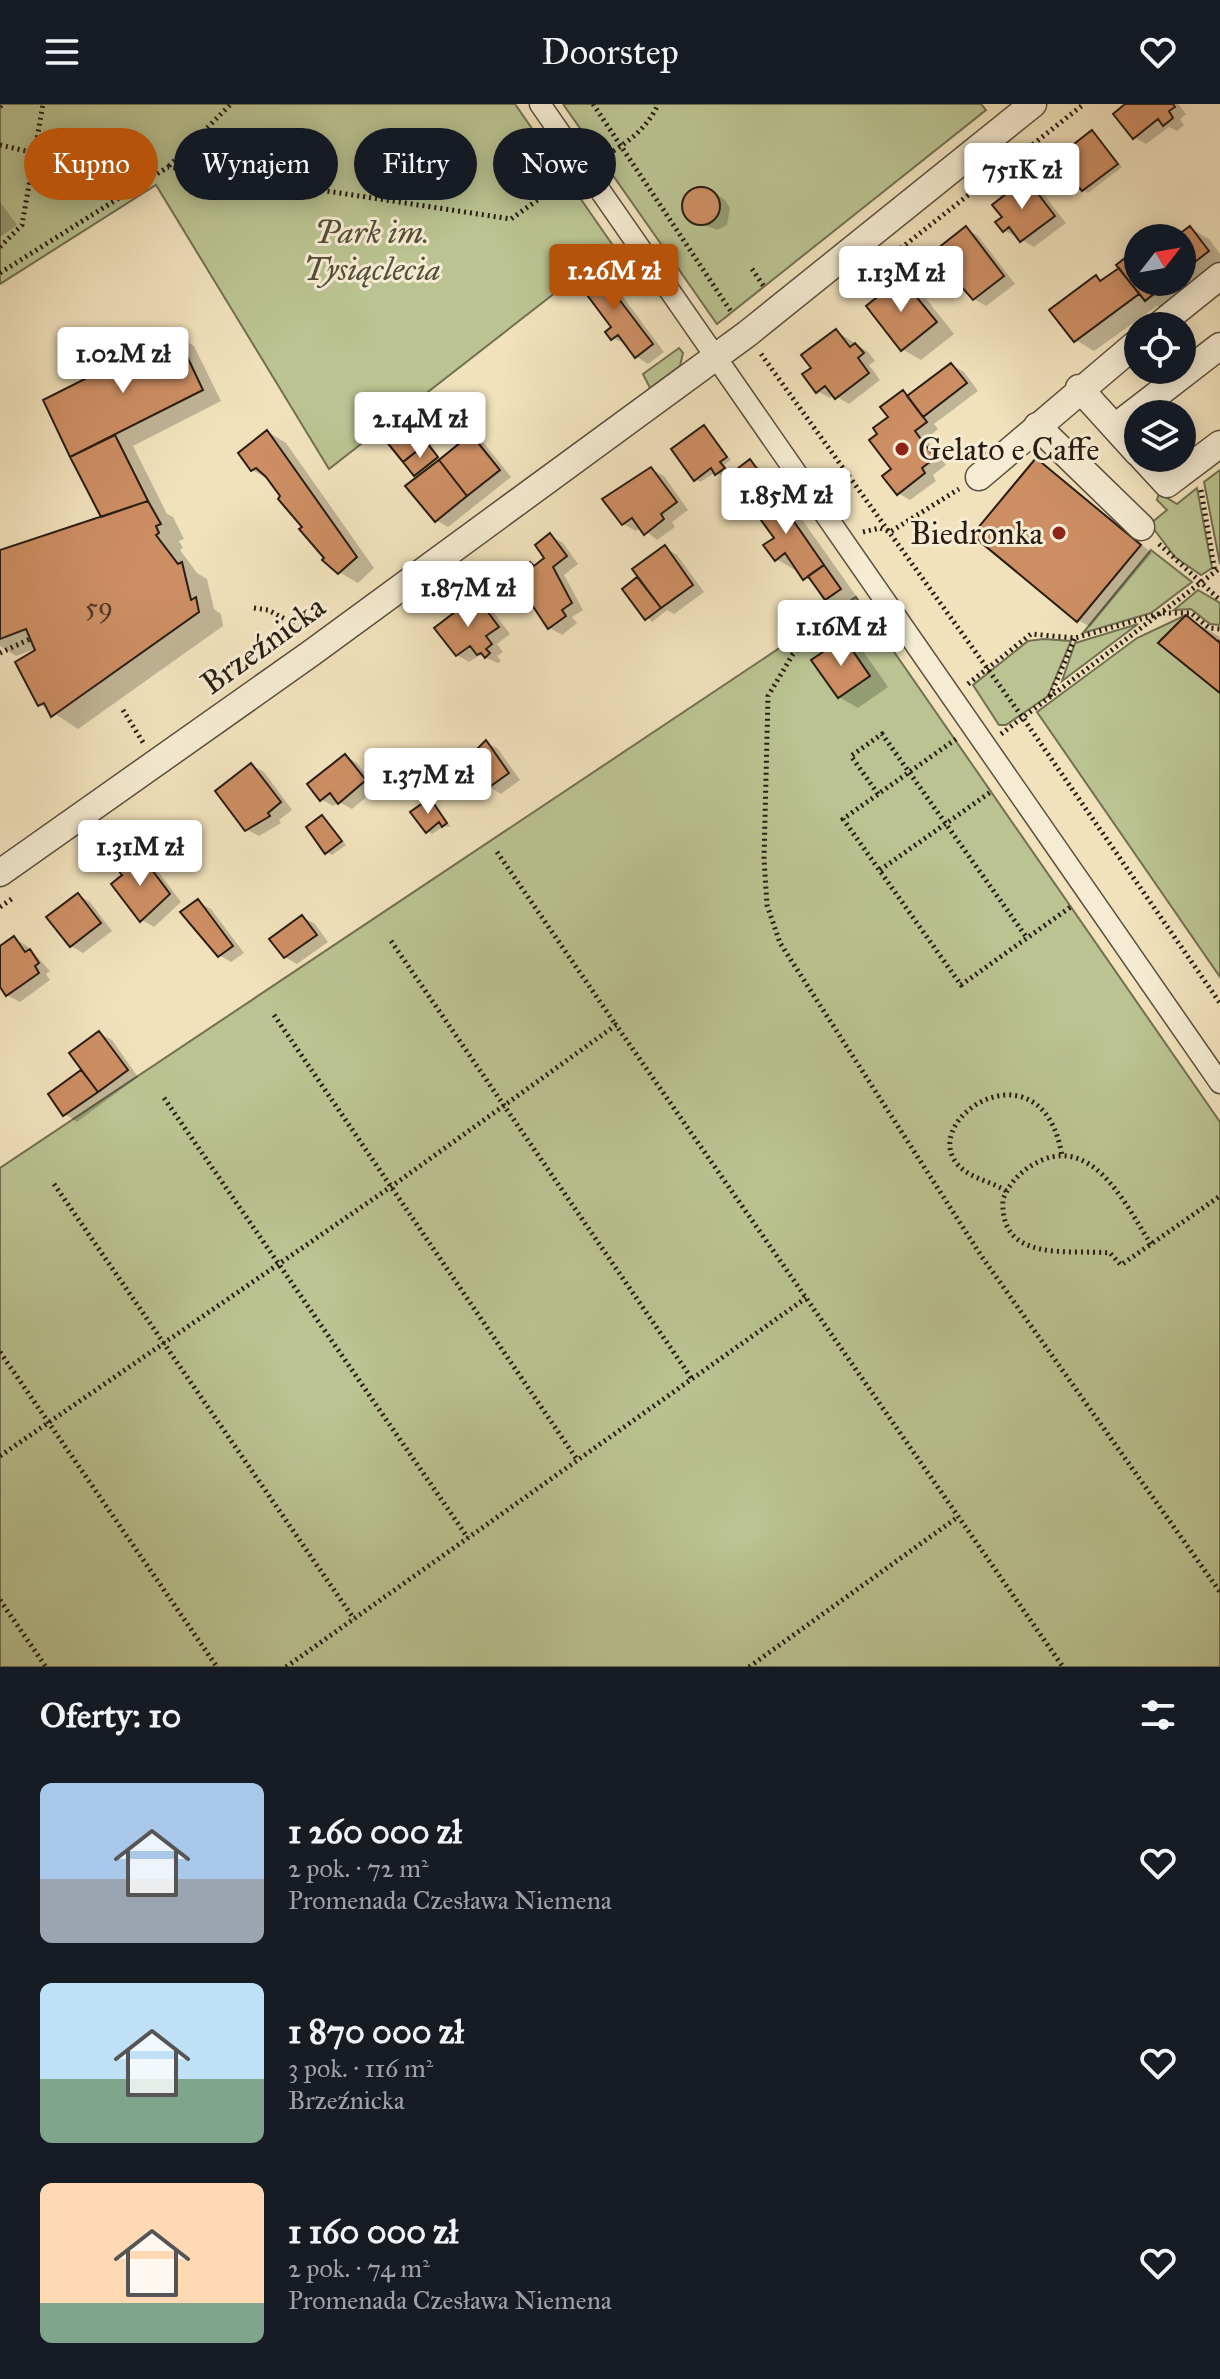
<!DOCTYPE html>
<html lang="pl">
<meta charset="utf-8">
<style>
body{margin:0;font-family:"IM FELL Great Primer",serif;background:#20242c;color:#f1f3f6;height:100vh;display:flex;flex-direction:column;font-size:30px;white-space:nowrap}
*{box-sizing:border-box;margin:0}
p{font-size:26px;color:#9ea1a6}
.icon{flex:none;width:44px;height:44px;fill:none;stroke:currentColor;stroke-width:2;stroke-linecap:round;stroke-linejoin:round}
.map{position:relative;height:1563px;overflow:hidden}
.drawer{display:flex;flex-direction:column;background:#171b24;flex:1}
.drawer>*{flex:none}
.guide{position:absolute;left:24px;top:24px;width:800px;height:72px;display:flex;gap:16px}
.needle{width:52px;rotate:59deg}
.tools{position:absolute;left:1124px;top:120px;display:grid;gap:16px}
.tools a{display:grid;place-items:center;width:72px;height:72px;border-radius:50%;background:#171b24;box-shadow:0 4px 20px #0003;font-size:40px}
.price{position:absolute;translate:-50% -68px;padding:0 18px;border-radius:8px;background:#fff;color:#222;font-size:26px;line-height:52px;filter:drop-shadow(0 2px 4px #0008)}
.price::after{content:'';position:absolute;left:50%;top:48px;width:24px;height:18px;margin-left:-12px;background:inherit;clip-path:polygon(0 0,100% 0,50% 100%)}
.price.selected{background:#b45309;color:#fff}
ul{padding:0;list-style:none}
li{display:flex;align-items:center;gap:24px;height:200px;padding:0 40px}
li span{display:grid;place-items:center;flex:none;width:224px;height:160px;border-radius:12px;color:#555}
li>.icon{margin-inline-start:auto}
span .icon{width:96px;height:96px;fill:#fffc;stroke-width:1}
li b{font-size:34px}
h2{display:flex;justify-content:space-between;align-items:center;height:96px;padding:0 40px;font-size:34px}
.pill{padding:0 28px;border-radius:36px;background:#171b24;box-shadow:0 4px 20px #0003;font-size:28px;line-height:72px}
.pill.selected{background:#b45309;color:#fff}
header{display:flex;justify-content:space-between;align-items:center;height:104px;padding:0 40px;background:#171b24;font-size:36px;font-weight:600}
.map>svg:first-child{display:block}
.green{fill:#bac391;stroke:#727052;stroke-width:2}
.shadow{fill:#0003}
.building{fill:#cd8e63;stroke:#291d13;stroke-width:2}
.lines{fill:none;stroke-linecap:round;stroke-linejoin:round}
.pedestrian-casing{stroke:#5b4e3d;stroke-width:23}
.minor-casing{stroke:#5b4e3d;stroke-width:29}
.path{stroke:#291d13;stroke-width:5;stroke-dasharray:2 4;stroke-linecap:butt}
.pedestrian{stroke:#f6ecd3;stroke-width:20}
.minor{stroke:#f6ecd3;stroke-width:26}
.poi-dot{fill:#8f2418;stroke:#f6ecd3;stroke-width:3}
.labels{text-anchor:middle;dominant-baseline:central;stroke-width:6;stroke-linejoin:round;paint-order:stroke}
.number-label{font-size:28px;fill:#523927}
.park-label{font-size:32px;font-style:italic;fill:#544f39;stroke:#f6ecd3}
.poi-label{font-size:32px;fill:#291d13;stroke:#f6ecd3;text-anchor:start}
.street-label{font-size:32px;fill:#291d13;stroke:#f6ecd3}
</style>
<header><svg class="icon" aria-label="menu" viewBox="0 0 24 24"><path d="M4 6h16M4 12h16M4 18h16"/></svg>Doorstep<svg class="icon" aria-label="heart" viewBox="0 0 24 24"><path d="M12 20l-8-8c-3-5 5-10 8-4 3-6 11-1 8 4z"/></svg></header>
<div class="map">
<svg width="1220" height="1563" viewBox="0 0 1220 1563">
<rect width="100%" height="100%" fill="#f1e2bc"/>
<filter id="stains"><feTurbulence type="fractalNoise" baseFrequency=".0025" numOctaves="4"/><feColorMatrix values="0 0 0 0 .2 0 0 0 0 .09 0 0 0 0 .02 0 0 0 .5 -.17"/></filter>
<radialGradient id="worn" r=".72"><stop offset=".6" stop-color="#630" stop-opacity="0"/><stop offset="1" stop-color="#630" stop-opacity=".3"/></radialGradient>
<path class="green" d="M0,0H515L614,143L329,365L156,81L0,180Z
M563,0H981L986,6L717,220Z
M679,244L683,249L680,262L650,284L643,270Z
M1220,366V460L1204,378Z
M1197,384L1212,464L1201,471L1175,453L1150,420L1167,406L1157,396L1159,389L1177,400Z
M1151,446L1192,478L1151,509L1083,529Z
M1198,486L1220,499V521L1210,520L1191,505L1174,506Z
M856,493L1220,1018V1563H0V1064Z
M1186,511L1158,539L1220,589V873L1037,608L1137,534Z
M1138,520L1062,577L1075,539Z
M1044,535L1071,537L1048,592L1006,621H999L973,581L1028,537Z"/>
<path class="shadow" d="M1128,0H1178L1186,10L1180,15L1184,21L1177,27L1169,23L1146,40L1134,33Z
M1092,28L1122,63L1088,89L1083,86Z
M1027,76L1039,84L1066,119L1034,143L1004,126V113Z
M695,86L711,88L724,95L730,104L727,121L717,126L692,116L685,108L687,92Z
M0,98L17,121L0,133Z
M1190,124L1209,135L1220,150V163L1165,206L1157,202L1094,247L1076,236L1097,174L1103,177L1122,164L1134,149L1138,151V178H1182V134H1178Z
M966,125L978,132L1015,180L986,202L974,195Z
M594,163L606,170L664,248L648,260L636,252L627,240L612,234L614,223Z
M902,176L920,187L954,230L921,256L902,245Z
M836,227L868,248L875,257L869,261L880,276L849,300L834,291L830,294L817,287L814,264Z
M176,231L194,242L221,297L133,342L167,410L173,413L184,435L179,437L183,444L180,446L197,469L207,475L214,505L221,510L223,522L78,625L40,600V543L16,552L0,542V448L104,414L46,297Z
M952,261L964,268L978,287L934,320L938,325L926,335L946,361L933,371L936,377L910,396L898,389L891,313L903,288L910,292Z
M405,314L418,321L441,356L471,332L484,339L511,373L448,423L436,416L420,373L406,359Z
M704,323L731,356L724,361L729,367L722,372L716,368L700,378L695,375Z
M268,328L286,339L374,464L358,479L339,468L309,434L272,377L252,366Z
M1037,356L1152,449L1090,523L1078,516Z
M750,358L769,369L859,496L845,506L826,495L798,464L795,466L776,455V434L761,396L740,365Z
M651,365L664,372L688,406L672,418L675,423L657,436L641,423L636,427L623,420Z
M550,432L563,439L578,460L564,471L583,506L572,513L577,519L562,531L550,524L515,473L547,454Z
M665,444L677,451L704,488L674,510L667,506L652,518L625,485L640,473Z
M477,495L489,502L510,530L497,540L503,548L497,552L501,557L498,559L480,551L469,558L457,551Z
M1186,513L1220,533V587Z
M844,536L863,547L888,583L858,604L839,593Z
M486,638L498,645L520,676L501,690L489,683L475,650Z
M345,652L357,659L377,684L352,705L339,698L333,702L321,695Z
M251,661L264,668L292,706L279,716L281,719L259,732L246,725Z
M430,696L451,723L444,722L432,730L427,727Z
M322,713L346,741L332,751L327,748Z
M140,752L152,759L181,798L154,823L142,816Z
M78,791L90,798L112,827L83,849L71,842Z
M198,798L211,805L244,849L231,858L219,851Z
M302,813L315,820L328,838L297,860L285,853Z
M14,834L27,842L50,867L46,870L50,876L20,898L7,891L0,880V844Z
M99,929L112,936L138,973L77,1018L65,1010L50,991L84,966Z"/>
<path class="building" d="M1125,0H1173L1175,3L1169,7L1173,14L1163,22L1158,15L1133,35L1113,10Z
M1092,26L1118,60L1082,87L1056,54Z
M1026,74L1055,112L1020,138L1009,123L1003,128L995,118L1002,113L992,101Z
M682 102a19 19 0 1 1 38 0a19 19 0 1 1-38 0Z
M966,122L1004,172L973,196L932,149Z
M1190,122L1209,147L1182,168V134H1174Z
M1134,147L1138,152V178H1169L1145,197L1116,161Z
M593,161L653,240L635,254L618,231L611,236L605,228L611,223L575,175Z
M1119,164L1139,190L1074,238L1049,206L1096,171L1100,177Z
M901,174L937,218L901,247L866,202Z
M836,225L850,243L855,239L864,249L858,254L869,269L835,295L825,282L816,289L802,270L811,264L801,251Z
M176,229L203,286L70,353L43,296Z
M951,259L967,279L923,313L907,292Z
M903,286L927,318L915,327L935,354L922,364L925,369L897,391L882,372L891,365L869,336L877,330L873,324L888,313L880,303Z
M405,312L427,339L403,358L381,331Z
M704,321L727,353L720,358L725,364L715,371L711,364L694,377L671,345Z
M267,326L357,453L338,470L322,456L324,454L299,425L302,423L278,395L280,392L266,373L256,364L251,367L238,349Z
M471,330L500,366L467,392L439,356Z
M115,331L148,397L101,413L70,353Z
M427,339L438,353L414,372L403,358Z
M1036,354L1141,441L1077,518L972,431Z
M750,355L772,386L758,395L737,365Z
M439,356L467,392L435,418L405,382Z
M651,363L677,398L661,410L664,415L644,431L632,414L622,421L602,395Z
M772,386L824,461L803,476L785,449L775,457L763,441L774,434L750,401Z
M148,397L161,420L156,422L159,429L156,431L178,460L182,458L191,496L196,493L199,508L51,613L44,599L38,602L15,558L35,546L26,525L0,535V446Z
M550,429L567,452L553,463L572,499L562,506L566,512L548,525L513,472L530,458L534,462L544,454L535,441Z
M665,441L693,481L661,504L632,465Z
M824,461L841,485L825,496L808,472Z
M637,473L661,504L645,516L622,485Z
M476,492L499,523L486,532L492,540L486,545L490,549L485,554L481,549L477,551L470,542L456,552L434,524Z
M1186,511L1220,539V589L1158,539Z
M844,534L870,572L838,594L811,556Z
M486,636L509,669L488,684L464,651L472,646L474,648Z
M345,650L366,676L338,700L330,689L320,697L307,680Z
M251,659L281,698L268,709L270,712L245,727L215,687Z
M430,694L447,719L442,723L439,718L426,729L410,708Z
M322,711L342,737L325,750L306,723Z
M140,750L170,790L140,818L111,780L122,771L118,766Z
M78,789L101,819L70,843L46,813Z
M198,795L233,842L218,853L180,808Z
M302,811L317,831L284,854L269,835Z
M14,832L25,848L30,845L39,859L35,862L39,869L6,892L0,883V842Z
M99,927L128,966L98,988L69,949Z
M81,966L98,988L63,1012L48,990Z"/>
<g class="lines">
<defs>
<path id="pedestrian" d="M540,0L1220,979"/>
<path id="minor" d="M1158,222L1220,172
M1079,284L1138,349
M1037,322L1141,423
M1115,323L1220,242
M1143,354L1167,380L1220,340
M979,373L1138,238
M0,769L310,550L747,230L1033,0"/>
</defs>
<use href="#pedestrian" class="pedestrian-casing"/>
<use href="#minor" class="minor-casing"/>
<path class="path" d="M593,0L732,209
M0,3L2,0
M0,41L147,75
M603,53C625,41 648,24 658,0
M169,62L231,0
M0,143L22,121L43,0
M896,148L1084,0
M752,165L765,184
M0,169L168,63L511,115L567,75
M761,250L1023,614L1220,899
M1201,386L1215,468
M863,428L880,424L890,428L959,385
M1159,440L1220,496
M859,498L820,524L793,550L768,592L764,755L767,801L780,839L982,1153L1220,1488
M254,504L268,506L304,525
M1219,538L1220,537
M0,549L30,535
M968,580L1031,530L1075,534L1162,509H1191L1209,524L1220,525
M1050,592L1075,534
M123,606L144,640
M1001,630L1220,464
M956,635L843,715L961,881L1072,802
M878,690L851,652L882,630L1027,834
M497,748L616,921
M880,766L992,687
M0,803L13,794
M391,837L692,1275
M274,911L578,1357
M164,994L468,1434
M54,1080L354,1515
M1006,1087C991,1077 971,1075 958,1061C917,1014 1043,935 1062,1052
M1151,1140C1127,1104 1096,1034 1042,1056C1024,1064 1011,1076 1003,1095C999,1160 1069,1145 1110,1149L1121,1161L1220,1092
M0,1248L217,1563
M0,1352L392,1082L616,921L1063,1563
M0,1496L46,1563
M286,1563L806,1194
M749,1563L958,1413"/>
<use href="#pedestrian" class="pedestrian"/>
<use href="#minor" class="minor"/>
</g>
<g class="poi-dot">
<circle cx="902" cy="345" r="8"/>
<circle cx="1059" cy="429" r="8"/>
</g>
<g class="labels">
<g class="number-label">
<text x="99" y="502">59</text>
</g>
<g class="park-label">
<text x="372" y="128">Park im.<tspan x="372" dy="37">Tysiąclecia</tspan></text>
</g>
<g class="poi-label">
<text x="918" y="345">Gelato e Caffe</text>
<text x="1043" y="429" text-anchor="end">Biedronka</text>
</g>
<g class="street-label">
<text transform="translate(263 541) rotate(-36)">Brzeźnicka</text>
</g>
</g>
<rect width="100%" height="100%" filter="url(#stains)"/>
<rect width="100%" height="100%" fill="url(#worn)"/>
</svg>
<div class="tools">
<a><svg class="needle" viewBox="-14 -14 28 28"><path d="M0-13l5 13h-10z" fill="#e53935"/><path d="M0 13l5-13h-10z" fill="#9ea1a6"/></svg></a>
<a><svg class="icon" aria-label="locate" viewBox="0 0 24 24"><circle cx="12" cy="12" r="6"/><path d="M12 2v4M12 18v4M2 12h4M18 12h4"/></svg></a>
<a><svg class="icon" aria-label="layers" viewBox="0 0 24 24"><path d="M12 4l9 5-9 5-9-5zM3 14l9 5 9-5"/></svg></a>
</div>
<b class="price" style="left:1022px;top:107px">751K zł</b>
<b class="price selected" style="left:614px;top:208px">1.26M zł</b>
<b class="price" style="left:901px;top:210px">1.13M zł</b>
<b class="price" style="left:123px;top:291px">1.02M zł</b>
<b class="price" style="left:420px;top:356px">2.14M zł</b>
<b class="price" style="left:786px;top:432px">1.85M zł</b>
<b class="price" style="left:468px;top:525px">1.87M zł</b>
<b class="price" style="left:841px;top:564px">1.16M zł</b>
<b class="price" style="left:428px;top:712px">1.37M zł</b>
<b class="price" style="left:140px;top:784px">1.31M zł</b>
<div class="guide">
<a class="pill selected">Kupno</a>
<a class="pill">Wynajem</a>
<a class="pill">Filtry</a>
<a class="pill">Nowe</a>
</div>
</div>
<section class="drawer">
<h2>Oferty: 10<svg class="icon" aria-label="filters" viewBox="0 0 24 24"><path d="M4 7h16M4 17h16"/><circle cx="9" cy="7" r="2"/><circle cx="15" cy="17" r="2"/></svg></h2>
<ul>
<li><span style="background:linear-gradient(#a9c7e8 60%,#9aa5b1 0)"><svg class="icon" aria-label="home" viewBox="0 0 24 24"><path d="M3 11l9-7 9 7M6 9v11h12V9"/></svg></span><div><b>1 260 000 zł</b><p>2 pok. · 72 m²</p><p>Promenada Czesława Niemena</p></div><svg class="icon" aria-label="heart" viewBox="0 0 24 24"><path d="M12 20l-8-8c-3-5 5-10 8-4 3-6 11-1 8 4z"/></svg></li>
<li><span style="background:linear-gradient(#bfe0f5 60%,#7fa58c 0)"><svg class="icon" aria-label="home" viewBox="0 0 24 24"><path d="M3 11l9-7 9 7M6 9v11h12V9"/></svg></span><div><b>1 870 000 zł</b><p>3 pok. · 116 m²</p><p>Brzeźnicka</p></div><svg class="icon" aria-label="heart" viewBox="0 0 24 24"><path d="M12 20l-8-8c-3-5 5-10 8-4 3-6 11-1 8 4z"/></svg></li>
<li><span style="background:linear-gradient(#ffd9b3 75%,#7fa58c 0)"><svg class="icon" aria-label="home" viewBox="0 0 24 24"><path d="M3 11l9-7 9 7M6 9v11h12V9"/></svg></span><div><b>1 160 000 zł</b><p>2 pok. · 74 m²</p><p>Promenada Czesława Niemena</p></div><svg class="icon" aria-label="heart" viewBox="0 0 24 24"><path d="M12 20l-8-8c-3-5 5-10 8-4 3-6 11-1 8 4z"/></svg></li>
</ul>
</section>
